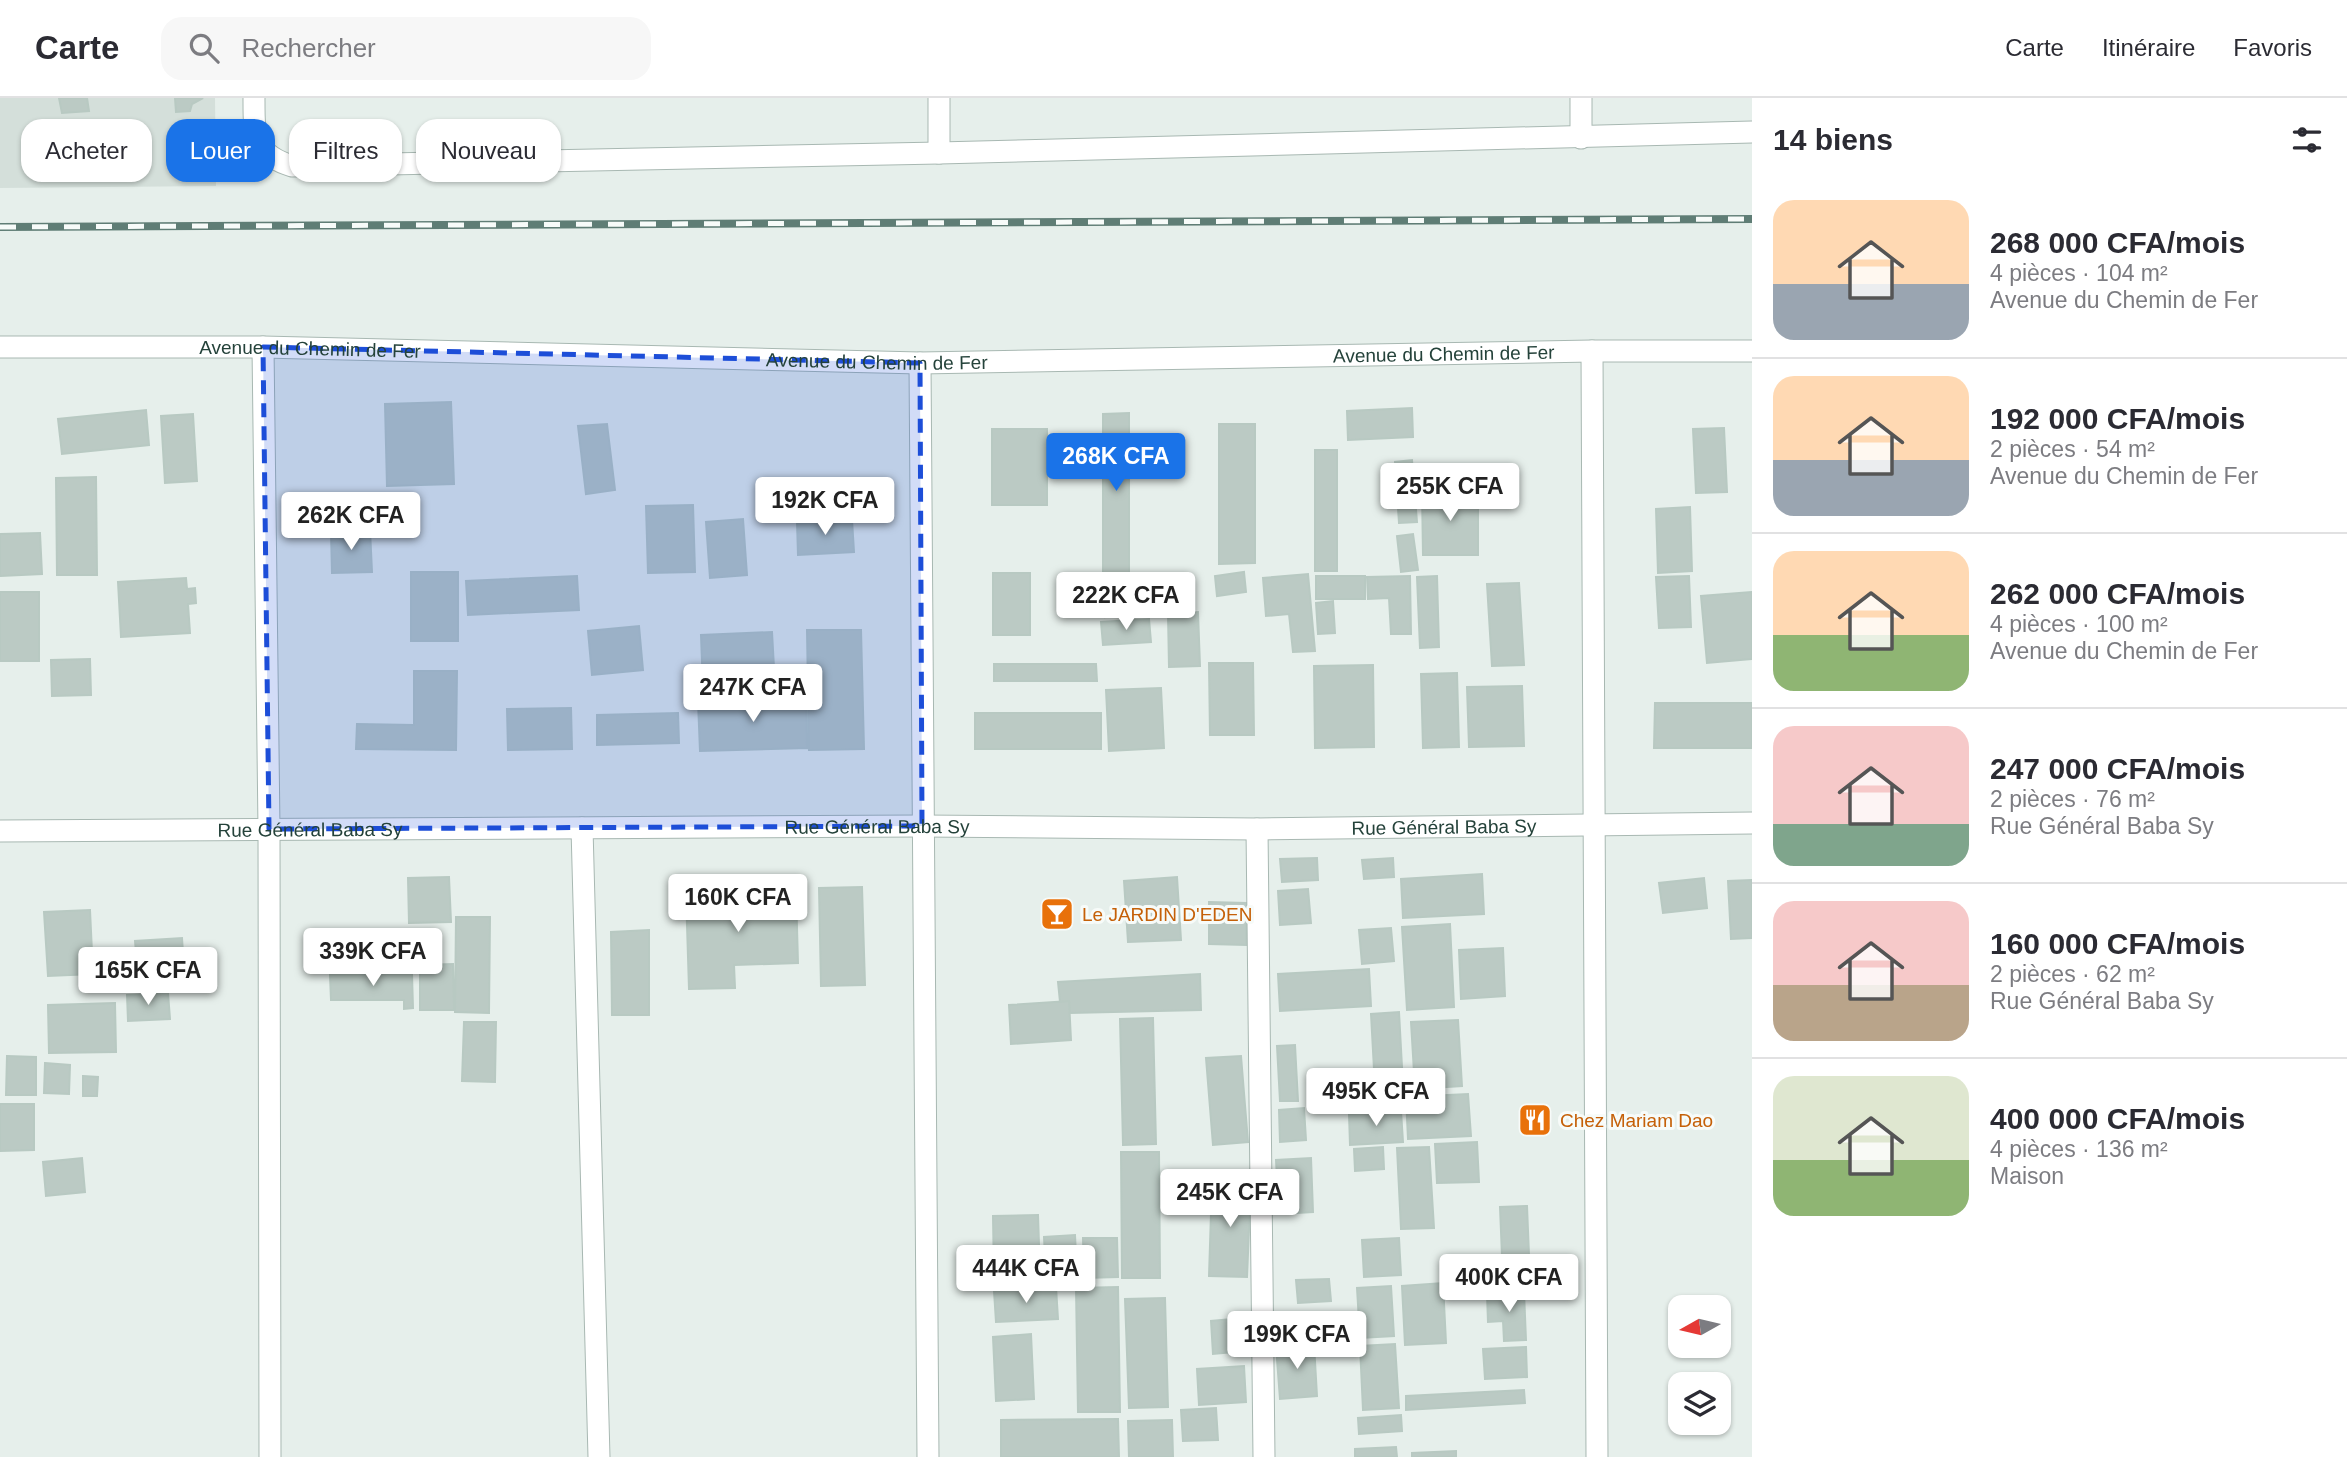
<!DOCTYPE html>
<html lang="fr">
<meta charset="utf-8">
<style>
body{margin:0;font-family:Helvetica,sans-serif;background:#f7f7f7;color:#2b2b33;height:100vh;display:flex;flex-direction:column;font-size:26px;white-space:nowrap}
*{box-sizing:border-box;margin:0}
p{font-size:23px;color:#7c7c81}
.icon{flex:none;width:38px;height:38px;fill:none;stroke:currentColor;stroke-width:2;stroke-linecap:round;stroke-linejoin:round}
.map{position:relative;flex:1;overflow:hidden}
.drawer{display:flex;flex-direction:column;background:#fff;width:595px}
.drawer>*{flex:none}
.top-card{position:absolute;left:21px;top:21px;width:665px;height:63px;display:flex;gap:14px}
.needle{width:46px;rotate:262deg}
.controls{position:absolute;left:1668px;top:1197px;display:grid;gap:14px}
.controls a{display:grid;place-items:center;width:63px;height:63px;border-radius:14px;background:#fff;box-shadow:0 2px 5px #0004;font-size:35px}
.price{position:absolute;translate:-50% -60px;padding:0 16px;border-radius:7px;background:#fff;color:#222;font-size:23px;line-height:46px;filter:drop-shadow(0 2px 4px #0008)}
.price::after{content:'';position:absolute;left:50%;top:42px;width:21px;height:16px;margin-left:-10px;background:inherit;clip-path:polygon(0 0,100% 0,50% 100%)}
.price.active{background:#1a73e8;color:#fff}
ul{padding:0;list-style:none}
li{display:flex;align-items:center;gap:21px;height:175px;padding:0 21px}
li+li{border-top:2px solid #e1e1e2}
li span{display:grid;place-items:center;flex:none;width:196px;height:140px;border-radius:21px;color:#555}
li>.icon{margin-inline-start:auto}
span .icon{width:84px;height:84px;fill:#fffc;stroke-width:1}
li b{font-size:30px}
h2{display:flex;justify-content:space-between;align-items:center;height:84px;padding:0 21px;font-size:30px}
.pill{padding:0 24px;border-radius:21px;background:#fff;box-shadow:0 2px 5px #0004;font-size:24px;line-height:63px}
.pill.active{background:#1a73e8;color:#fff}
header{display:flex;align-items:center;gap:42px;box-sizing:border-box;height:98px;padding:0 35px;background:#fff;border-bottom:2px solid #e1e1e2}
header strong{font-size:33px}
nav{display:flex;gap:38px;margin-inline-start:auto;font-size:24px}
.search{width:490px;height:63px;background:#f7f7f7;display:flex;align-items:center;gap:18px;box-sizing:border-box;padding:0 24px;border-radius:21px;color:#7c7c81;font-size:26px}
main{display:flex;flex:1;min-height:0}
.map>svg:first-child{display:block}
.built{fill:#d4dfda}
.building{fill:#bbcac4;stroke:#b8c9c2;stroke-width:2}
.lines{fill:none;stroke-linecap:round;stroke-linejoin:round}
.minor-casing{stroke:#a8b8b2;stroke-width:23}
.minor{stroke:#fff;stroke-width:21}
.rail-casing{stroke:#5f7d75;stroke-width:8}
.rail{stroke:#f7fbf9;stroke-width:5;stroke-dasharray:16;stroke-linecap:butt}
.marked{fill:#1d4ed8;fill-opacity:0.2;stroke:#1d4ed8;stroke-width:5;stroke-dasharray:14 9;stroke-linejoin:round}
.labels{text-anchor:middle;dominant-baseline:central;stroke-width:6;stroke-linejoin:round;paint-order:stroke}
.street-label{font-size:19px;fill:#24423a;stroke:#f7fbf9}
.food-label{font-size:19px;fill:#c56008;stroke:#f7fbf9;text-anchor:start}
</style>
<header>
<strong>Carte</strong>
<div class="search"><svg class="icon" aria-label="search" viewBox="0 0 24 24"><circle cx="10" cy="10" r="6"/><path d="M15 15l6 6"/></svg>Rechercher</div>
<nav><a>Carte</a><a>Itinéraire</a><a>Favoris</a></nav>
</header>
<main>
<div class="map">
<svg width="1752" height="1359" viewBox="0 0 1752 1359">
<rect width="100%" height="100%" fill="#e6efeb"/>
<path class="built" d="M0,0H215L216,88L0,90Z"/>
<path class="building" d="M59,0H87L89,13L62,15Z
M175,0H203L192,6L190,13L176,14Z
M451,304L454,386L387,388L385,306Z
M1412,310L1413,339L1348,342L1347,313Z
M146,312L149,347L62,356L58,321Z
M1129,315V475H1103V316Z
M193,316L197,383L165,385L161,318Z
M607,326L615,392L586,396L578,328Z
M1219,326H1255V465L1219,466Z
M1724,330L1727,394L1696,395L1693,331Z
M992,331H1047V407H992Z
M1315,352H1337V473H1315Z
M1412,362L1417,424L1399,425L1395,364Z
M96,379L97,477H57L56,380Z
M1478,392V457H1423L1422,393Z
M693,407L695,474L648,475L646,408Z
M1690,409L1692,473L1658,475L1656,411Z
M743,421L747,477L710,480L706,424Z
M852,422L854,454L798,457L797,424Z
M370,432L372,474L332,475L331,434Z
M40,435L42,476L0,478V436Z
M1413,436L1418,472L1401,474L1397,438Z
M411,474H458V543H411Z
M1244,474L1246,494L1217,498L1215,478Z
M993,475H1030V537H993Z
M1308,476L1315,553L1293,554L1289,516L1266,518L1263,480Z
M577,478L579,512L468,517L466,483Z
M1133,478L1138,514L1105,519L1100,482Z
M1316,478H1365V501H1316Z
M1410,478L1411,536H1391L1389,500L1368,501L1367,479Z
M1437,478L1439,549L1420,550L1417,479Z
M1689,478L1691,529L1659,530L1656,479Z
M186,480L187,491L195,490L196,505L188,506L190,535L121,539L118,484Z
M1519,485L1524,567L1492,568L1487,486Z
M0,494H39V563H0Z
M1752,494V561L1707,565L1701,498Z
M1333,503L1335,535L1318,536L1316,505Z
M1198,514L1200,568L1169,569L1168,516Z
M1149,521L1151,544L1103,547L1101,524Z
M639,528L643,572L592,577L588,533Z
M807,532H861L864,651L809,652Z
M772,534L775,588L703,590L701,537Z
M90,561L91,597L52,598L51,562Z
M1209,565H1253L1254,637H1210Z
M994,566H1096L1097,583H994Z
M1373,567L1374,649L1315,650L1314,568Z
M414,573H457L456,652L356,651L357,626L414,627Z
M1457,575L1459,649L1423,650L1421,576Z
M1522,588L1524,648L1469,649L1467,589Z
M1161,590L1164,650L1109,653L1106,592Z
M806,600L807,650L700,653L698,603Z
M1655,605H1752V650H1654Z
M571,610L572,651L508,652L507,611Z
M678,615L679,645L597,647V617Z
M975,615H1101V651H975Z
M1317,760L1318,782L1282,784L1280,761Z
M1393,760L1394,779L1364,781L1362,762Z
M1482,776L1484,816L1403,820L1401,781Z
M449,779L451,824L409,825L408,780Z
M1177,779L1181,842L1128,844L1124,783Z
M1704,780L1707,810L1663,815L1659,785Z
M1752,782V840L1731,841L1728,783Z
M862,789L865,887L821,888L819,790Z
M1308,791L1311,825L1280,827L1278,793Z
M796,793L798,865L734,867L735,890L689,891L686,795Z
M1209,804L1246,805V847L1209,846Z
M90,812L93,876L48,878L44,814Z
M456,819H490L489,915L455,914Z
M1450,826L1454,909L1407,912L1402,829Z
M1391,830L1394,863L1362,866L1359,832Z
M649,832V917H612L611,834Z
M182,840L185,885L139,889L135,843Z
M1503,850L1505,898L1461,901L1459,852Z
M453,866L454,912H420V867Z
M1369,871L1371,908L1280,913L1278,876Z
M412,876L413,910L404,911V902H331L330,877Z
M1200,876L1201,912L1070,915L1069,903L1060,904L1058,884Z
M168,895L170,921L128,923L127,897Z
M1069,903L1071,942L1011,946L1009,907Z
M115,905L116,954L49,955L48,907Z
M1399,914L1404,1006L1376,1008L1371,916Z
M1153,920L1156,1046L1123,1047L1120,921Z
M1458,922L1462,988L1415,991L1411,924Z
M464,924H496L495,984L462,983Z
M1295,947L1298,1003H1280L1277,948Z
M7,958L36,959V997H6Z
M1241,958L1248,1044L1213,1047L1206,960Z
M45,965L70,967L69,996L44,995Z
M83,978L98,979L97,998H83Z
M1468,996L1471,1038L1408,1041L1406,999Z
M0,1006H34V1052L0,1053Z
M1304,1010L1306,1042L1280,1044L1279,1012Z
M1401,1013L1403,1044L1350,1047L1349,1016Z
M1477,1044L1479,1084L1437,1085L1435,1046Z
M1383,1049L1384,1071L1355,1073L1354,1051Z
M1429,1049L1434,1130L1401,1131L1397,1050Z
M1121,1054H1159L1160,1180H1122Z
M82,1060L85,1094L46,1098L43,1064Z
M1311,1060L1313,1114L1279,1116L1276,1062Z
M1212,1084L1251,1085L1247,1179L1209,1178Z
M1527,1108L1529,1157L1502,1158L1500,1109Z
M1038,1117L1040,1176L994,1177L993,1118Z
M1075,1137L1077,1177L1046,1178L1044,1139Z
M1083,1140H1117L1118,1179L1084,1180Z
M1399,1140L1401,1177L1364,1179L1362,1142Z
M1329,1181L1331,1203L1298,1205L1296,1182Z
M1443,1185L1446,1245L1405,1247L1402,1188Z
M1391,1188L1394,1238L1360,1240L1357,1190Z
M1056,1189L1058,1221L996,1224L994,1193Z
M1118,1189L1120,1314H1078L1076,1190Z
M1524,1194L1526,1242L1504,1243L1503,1223L1488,1224L1487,1196Z
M1165,1200L1168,1309L1129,1310L1125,1201Z
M1243,1220L1245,1253L1213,1256L1211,1223Z
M1031,1236L1034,1301L996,1303L993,1239Z
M1314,1246L1317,1298L1280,1301L1276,1248Z
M1395,1246L1399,1310L1363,1312L1360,1248Z
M1526,1249L1527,1279L1485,1281L1483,1251Z
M1244,1268L1246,1304L1199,1307L1197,1271Z
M1524,1292L1525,1305L1406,1312V1298Z
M1216,1310L1218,1342L1183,1343L1181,1312Z
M1401,1317L1402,1333L1359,1336L1358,1320Z
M1118,1321L1119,1359H1001V1322Z
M1172,1322L1173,1359H1129L1128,1323Z
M1396,1349L1397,1359H1355V1351Z
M1456,1353V1359H1412V1355Z"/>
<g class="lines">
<defs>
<g id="minor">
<path d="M254,0C254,37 253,56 292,68L939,55L1752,34"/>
<path d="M1581,0V40"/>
<path d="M939,55V0"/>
<path id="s1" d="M0,249H263L920,265L1592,253H1752"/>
<path d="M263,249L269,731L270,1359"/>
<path d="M1592,253L1597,1359"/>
<path d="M920,265L928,1359"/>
<path d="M582,730L599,1359"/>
<path d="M1257,731L1264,1359"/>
<path id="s2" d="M0,733L922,728L1257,731L1752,725"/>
</g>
</defs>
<use href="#minor" class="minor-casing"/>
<use href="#minor" class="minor"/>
<defs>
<path id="rail" d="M0,129L1752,121"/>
</defs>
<use href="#rail" class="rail-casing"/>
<use href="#rail" class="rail"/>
</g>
<path class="marked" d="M263,249L920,265L922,728L269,731Z"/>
<defs>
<symbol id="bar-square" viewBox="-11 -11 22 22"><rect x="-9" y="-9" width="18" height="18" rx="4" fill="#e8710a" stroke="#f7fbf9"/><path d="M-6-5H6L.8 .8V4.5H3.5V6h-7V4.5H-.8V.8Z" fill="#fff"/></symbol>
<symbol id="restaurant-square" viewBox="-11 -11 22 22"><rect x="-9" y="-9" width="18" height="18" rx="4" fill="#e8710a" stroke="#f7fbf9"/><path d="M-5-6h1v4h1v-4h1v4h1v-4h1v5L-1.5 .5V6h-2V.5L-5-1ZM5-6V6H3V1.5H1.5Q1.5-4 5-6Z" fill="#fff"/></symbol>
</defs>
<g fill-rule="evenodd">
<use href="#bar-square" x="1038" y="797" width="38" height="38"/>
<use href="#restaurant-square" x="1516" y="1003" width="38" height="38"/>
</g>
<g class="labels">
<g class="street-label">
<text stroke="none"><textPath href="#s1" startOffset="310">Avenue du Chemin de Fer</textPath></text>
<text stroke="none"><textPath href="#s1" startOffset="1444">Avenue du Chemin de Fer</textPath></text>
<text stroke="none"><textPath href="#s1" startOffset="877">Avenue du Chemin de Fer</textPath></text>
<text stroke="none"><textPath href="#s2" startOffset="1444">Rue Général Baba Sy</textPath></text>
<text stroke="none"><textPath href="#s2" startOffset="877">Rue Général Baba Sy</textPath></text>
<text stroke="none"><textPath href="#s2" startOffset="310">Rue Général Baba Sy</textPath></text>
</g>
<g class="food-label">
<text x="1082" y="816">Le JARDIN D'EDEN</text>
<text x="1560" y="1022">Chez Mariam Dao</text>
</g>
</g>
</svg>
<div class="controls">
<a><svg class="needle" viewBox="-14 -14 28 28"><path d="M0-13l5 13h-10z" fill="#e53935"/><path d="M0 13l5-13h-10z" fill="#7c7c81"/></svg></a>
<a><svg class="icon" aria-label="layers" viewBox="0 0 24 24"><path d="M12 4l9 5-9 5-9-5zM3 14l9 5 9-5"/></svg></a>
</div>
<b class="price active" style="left:1116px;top:395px">268K CFA</b>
<b class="price" style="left:1450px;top:425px">255K CFA</b>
<b class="price" style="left:825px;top:439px">192K CFA</b>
<b class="price" style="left:351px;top:454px">262K CFA</b>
<b class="price" style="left:1126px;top:534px">222K CFA</b>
<b class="price" style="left:753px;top:626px">247K CFA</b>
<b class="price" style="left:738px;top:836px">160K CFA</b>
<b class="price" style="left:373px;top:890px">339K CFA</b>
<b class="price" style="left:148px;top:909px">165K CFA</b>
<b class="price" style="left:1376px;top:1030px">495K CFA</b>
<b class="price" style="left:1230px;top:1131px">245K CFA</b>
<b class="price" style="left:1026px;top:1207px">444K CFA</b>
<b class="price" style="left:1509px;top:1216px">400K CFA</b>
<b class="price" style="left:1297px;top:1273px">199K CFA</b>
<div class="top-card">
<a class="pill">Acheter</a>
<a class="pill active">Louer</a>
<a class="pill">Filtres</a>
<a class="pill">Nouveau</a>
</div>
</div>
<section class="drawer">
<h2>14 biens<svg class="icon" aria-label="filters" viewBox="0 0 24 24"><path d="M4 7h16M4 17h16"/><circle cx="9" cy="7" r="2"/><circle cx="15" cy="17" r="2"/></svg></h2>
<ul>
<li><span style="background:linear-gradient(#ffd9b3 60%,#9aa5b1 0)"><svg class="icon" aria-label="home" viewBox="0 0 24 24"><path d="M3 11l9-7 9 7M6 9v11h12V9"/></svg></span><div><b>268 000 CFA/mois</b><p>4 pièces · 104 m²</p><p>Avenue du Chemin de Fer</p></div></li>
<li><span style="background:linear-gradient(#ffd9b3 60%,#9aa5b1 0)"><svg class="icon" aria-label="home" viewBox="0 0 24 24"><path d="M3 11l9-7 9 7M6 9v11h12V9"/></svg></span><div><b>192 000 CFA/mois</b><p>2 pièces · 54 m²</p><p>Avenue du Chemin de Fer</p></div></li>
<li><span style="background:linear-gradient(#ffd9b3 60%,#8fb573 0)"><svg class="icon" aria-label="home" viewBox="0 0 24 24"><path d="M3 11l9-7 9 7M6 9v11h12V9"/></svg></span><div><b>262 000 CFA/mois</b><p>4 pièces · 100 m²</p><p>Avenue du Chemin de Fer</p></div></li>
<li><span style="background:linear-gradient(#f6c9c9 70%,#7fa58c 0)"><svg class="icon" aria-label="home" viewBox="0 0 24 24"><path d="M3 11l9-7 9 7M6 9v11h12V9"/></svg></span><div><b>247 000 CFA/mois</b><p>2 pièces · 76 m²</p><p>Rue Général Baba Sy</p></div></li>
<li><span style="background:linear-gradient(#f6c9c9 60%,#b9a48a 0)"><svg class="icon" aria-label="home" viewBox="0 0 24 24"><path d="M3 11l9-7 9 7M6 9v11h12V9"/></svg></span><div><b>160 000 CFA/mois</b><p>2 pièces · 62 m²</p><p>Rue Général Baba Sy</p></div></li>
<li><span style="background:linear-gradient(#dfe7d0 60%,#8fb573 0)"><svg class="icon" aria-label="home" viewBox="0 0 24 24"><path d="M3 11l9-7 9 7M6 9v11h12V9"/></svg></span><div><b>400 000 CFA/mois</b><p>4 pièces · 136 m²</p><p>Maison</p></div></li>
</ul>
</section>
</main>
